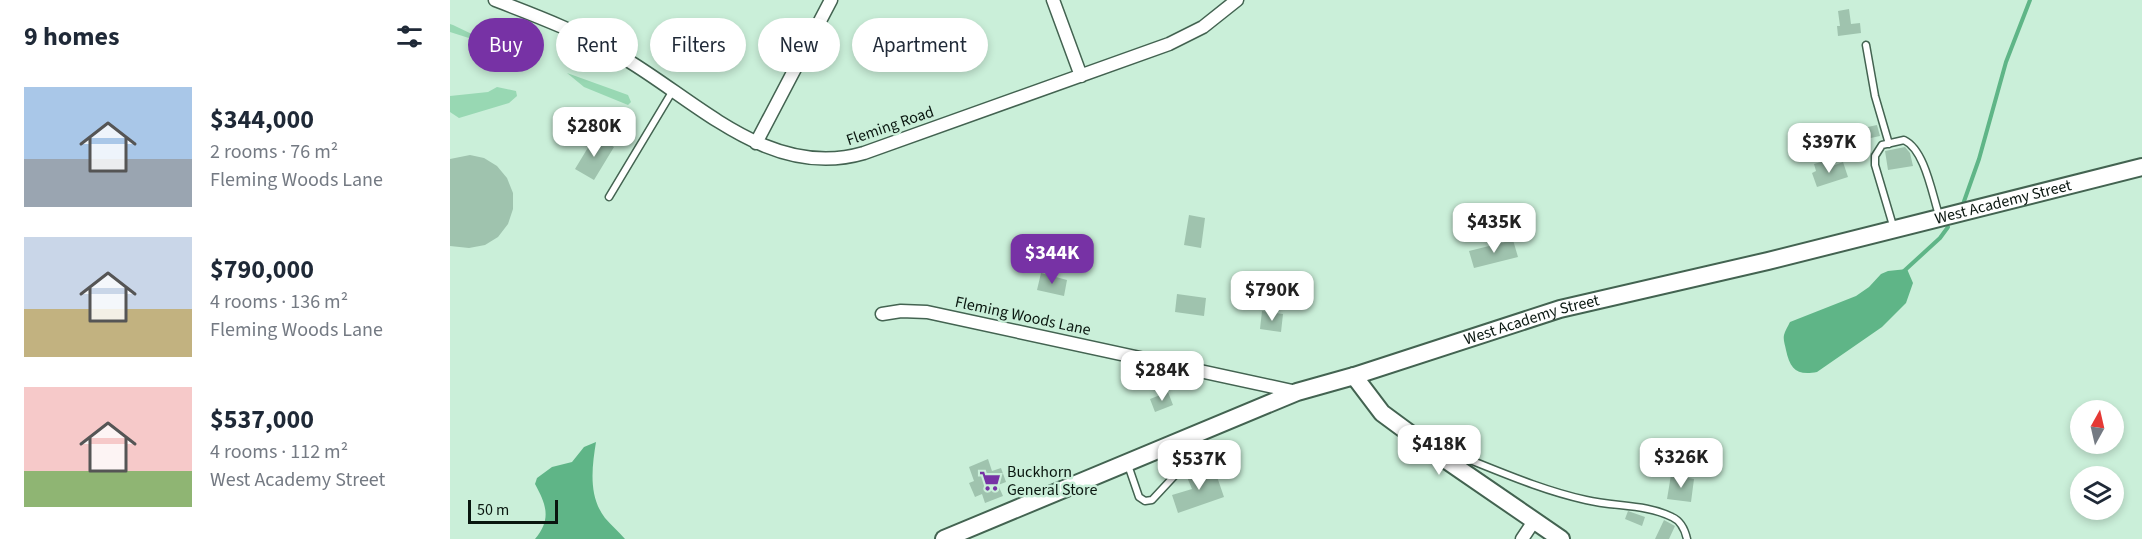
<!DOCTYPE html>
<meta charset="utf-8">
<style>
body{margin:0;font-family:"Source Sans 3",sans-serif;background:#f2f2f3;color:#1f2937;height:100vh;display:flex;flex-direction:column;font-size:22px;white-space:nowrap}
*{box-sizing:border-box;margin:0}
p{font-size:20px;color:#747a83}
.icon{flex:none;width:33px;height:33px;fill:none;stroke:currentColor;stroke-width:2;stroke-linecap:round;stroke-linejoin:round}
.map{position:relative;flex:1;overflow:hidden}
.panel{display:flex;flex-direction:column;background:#fff;width:450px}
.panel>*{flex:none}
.hud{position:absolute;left:18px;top:18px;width:570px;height:54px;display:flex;gap:12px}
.needle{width:39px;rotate:8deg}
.controls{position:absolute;left:1620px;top:400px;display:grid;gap:12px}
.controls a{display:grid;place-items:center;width:54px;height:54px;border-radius:50%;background:#fff;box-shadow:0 3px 9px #0003;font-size:30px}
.scale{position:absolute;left:18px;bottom:15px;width:90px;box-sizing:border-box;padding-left:6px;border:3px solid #09160f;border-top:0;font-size:16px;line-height:21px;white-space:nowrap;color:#09160f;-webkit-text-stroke:4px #caefd9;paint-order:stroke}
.price{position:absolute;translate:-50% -51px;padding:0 14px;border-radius:12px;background:#fff;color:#222;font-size:20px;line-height:39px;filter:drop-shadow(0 2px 3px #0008)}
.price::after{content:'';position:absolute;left:50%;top:36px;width:18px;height:14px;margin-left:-9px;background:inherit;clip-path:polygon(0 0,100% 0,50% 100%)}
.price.current{background:#7732a5;color:#fff}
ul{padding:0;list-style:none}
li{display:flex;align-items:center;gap:18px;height:150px;padding:0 24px}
li span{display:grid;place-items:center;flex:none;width:168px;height:120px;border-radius:0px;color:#555}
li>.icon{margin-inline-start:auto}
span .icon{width:72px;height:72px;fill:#fffc;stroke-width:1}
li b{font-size:26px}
h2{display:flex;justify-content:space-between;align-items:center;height:72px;padding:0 24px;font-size:26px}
.tag{padding:0 21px;border-radius:27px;background:#fff;box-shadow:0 3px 9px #0003;font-size:21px;line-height:54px}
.tag.current{background:#7732a5;color:#fff}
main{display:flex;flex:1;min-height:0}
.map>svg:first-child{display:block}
.green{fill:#98d8b3}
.water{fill:#5fb587}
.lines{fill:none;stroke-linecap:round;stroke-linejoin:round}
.stream{stroke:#5fb587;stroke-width:4}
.building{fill:#9fc3ae}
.lane-casing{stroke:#436351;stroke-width:9}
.street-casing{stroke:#436351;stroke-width:15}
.secondary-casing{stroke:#436351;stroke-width:20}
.lane{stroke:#fff;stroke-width:6}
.street{stroke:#fff;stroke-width:12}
.secondary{stroke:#fff;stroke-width:16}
.labels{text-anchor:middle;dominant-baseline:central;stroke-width:5;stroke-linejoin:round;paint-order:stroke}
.street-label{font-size:16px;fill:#09160f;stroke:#caefd9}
.poi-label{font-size:16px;fill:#09160f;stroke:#caefd9;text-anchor:start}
</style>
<main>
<section class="panel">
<h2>9 homes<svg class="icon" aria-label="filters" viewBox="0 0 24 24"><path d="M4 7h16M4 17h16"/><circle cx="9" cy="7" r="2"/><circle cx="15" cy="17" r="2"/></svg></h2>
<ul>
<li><span style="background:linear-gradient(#a9c7e8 60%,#9aa5b1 0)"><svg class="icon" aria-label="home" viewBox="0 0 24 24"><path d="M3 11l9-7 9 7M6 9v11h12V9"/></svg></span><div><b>$344,000</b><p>2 rooms · 76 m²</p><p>Fleming Woods Lane</p></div></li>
<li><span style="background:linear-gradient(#c9d6e8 60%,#c2b280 0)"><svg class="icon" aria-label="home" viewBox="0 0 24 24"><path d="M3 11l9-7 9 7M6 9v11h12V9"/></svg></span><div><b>$790,000</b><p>4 rooms · 136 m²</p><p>Fleming Woods Lane</p></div></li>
<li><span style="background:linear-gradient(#f6c9c9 70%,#8fb573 0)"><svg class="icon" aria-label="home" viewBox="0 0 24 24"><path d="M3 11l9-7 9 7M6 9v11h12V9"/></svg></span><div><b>$537,000</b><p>4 rooms · 112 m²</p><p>West Academy Street</p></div></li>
</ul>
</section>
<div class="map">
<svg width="1692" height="539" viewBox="0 0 1692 539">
<rect width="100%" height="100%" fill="#caefd9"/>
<path class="green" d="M0,24L3,25L28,37L22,39L0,32Z
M117,73L178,95L181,102L178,105L134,87Z
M47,87L66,91L67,96L59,103L9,118L0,112V96L38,92Z"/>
<path class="water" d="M1457,269L1463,283L1456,303L1432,327L1367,372C1347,376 1340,369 1336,350C1335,345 1333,340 1334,335C1335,331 1338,326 1340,322L1406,296L1419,287L1431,274L1438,271Z
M146,442C142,467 138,496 155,518C161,525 169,532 175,539H85C102,519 96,504 85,484L87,478L102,467L122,462L134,447Z"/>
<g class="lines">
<path class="stream" d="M1512,207L1529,159L1556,62L1580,0
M1454,271L1490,238L1498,227"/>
</g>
<path class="building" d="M1399,9L1401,24L1410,23L1411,33L1388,36L1387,26H1390L1388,11Z
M1427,125L1430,136L1416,139L1413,128Z
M145,136L164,147L144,180L125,169Z
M1455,147L1460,153L1463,166L1438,170L1435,151Z
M20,155L34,158L47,166L57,178L63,193V209L58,224L48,237L35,245L19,248L0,246V159Z
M1374,161L1377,168L1393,162L1398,177L1367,187L1362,173L1366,171L1364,164Z
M739,215L755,218L751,248L734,245Z
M1063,240L1068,257L1024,268L1019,251Z
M591,273L617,280L614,296L587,290Z
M727,294L756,298L754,316L725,312Z
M812,311L833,314L831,332L810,329Z
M718,392L723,405L705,412L700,399Z
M538,459L542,471L551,468L556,482L548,485L553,496L535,503L532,494L525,497L519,483L524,481L519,467Z
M764,468L774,497L728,513L722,495L742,489L737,477Z
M1221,475L1244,479L1241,502L1217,499Z
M1178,511L1195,517L1192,526L1175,519Z
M1214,520L1225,526L1219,539H1205Z"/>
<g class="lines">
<defs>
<path id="lane" d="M1416,45L1425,96L1439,144
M159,197L222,92
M1444,229L1425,165V156L1432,145L1454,140C1475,150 1482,194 1489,215
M992,449C1040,467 1086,489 1136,500C1165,507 1196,504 1222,517C1231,521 1235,530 1237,539
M678,465L689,497L695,501L702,500L729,471L750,462L753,456L746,435"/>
<path id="street" d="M45,0C90,17 136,35 177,60C250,104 322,180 414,153L719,44L753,27L787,0
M603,0L631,76
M306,143L381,0
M432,314L451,311L477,312L847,392
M1072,539L1084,521"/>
<g id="secondary">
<path d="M904,376L932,413L993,458L1111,539"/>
<path id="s1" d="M494,539L847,392L904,376L1110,309L1318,261L1692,167"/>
</g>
</defs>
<use href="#lane" class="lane-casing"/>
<use href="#street" class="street-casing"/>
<use href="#secondary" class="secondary-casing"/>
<use href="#lane" class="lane"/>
<use href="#street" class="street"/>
<use href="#secondary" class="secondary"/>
</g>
<defs>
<symbol id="supermarket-bare" viewBox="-9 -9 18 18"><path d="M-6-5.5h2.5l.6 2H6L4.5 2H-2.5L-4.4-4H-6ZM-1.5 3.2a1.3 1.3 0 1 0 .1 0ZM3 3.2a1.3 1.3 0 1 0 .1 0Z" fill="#7732a5" stroke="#caefd9" stroke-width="2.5" paint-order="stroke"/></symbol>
</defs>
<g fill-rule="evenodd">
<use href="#supermarket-bare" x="525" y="466" width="30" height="30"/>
</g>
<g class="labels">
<g class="street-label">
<text transform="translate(440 126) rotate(-19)">Fleming Road</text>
<text stroke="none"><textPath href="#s1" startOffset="1114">West Academy Street</textPath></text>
<text transform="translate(573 316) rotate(12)">Fleming Woods Lane</text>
<text stroke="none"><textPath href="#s1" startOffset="628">West Academy Street</textPath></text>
</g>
<g class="poi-label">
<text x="557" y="472">Buckhorn<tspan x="557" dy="18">General Store</tspan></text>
</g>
</g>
</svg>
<div class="controls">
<a><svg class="needle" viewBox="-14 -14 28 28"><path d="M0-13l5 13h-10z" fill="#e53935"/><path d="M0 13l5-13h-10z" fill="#747a83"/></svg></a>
<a><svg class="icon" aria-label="layers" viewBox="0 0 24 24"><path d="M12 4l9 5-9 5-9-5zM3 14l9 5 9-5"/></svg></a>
</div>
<div class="scale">50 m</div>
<b class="price" style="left:144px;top:158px">$280K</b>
<b class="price" style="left:1379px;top:174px">$397K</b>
<b class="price" style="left:1044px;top:254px">$435K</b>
<b class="price current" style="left:602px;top:285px">$344K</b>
<b class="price" style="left:822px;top:322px">$790K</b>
<b class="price" style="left:712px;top:402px">$284K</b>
<b class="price" style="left:989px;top:476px">$418K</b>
<b class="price" style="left:1231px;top:489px">$326K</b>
<b class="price" style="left:749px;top:491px">$537K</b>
<div class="hud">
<a class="tag current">Buy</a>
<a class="tag">Rent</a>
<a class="tag">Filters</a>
<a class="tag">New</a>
<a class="tag">Apartment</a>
</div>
</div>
</main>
